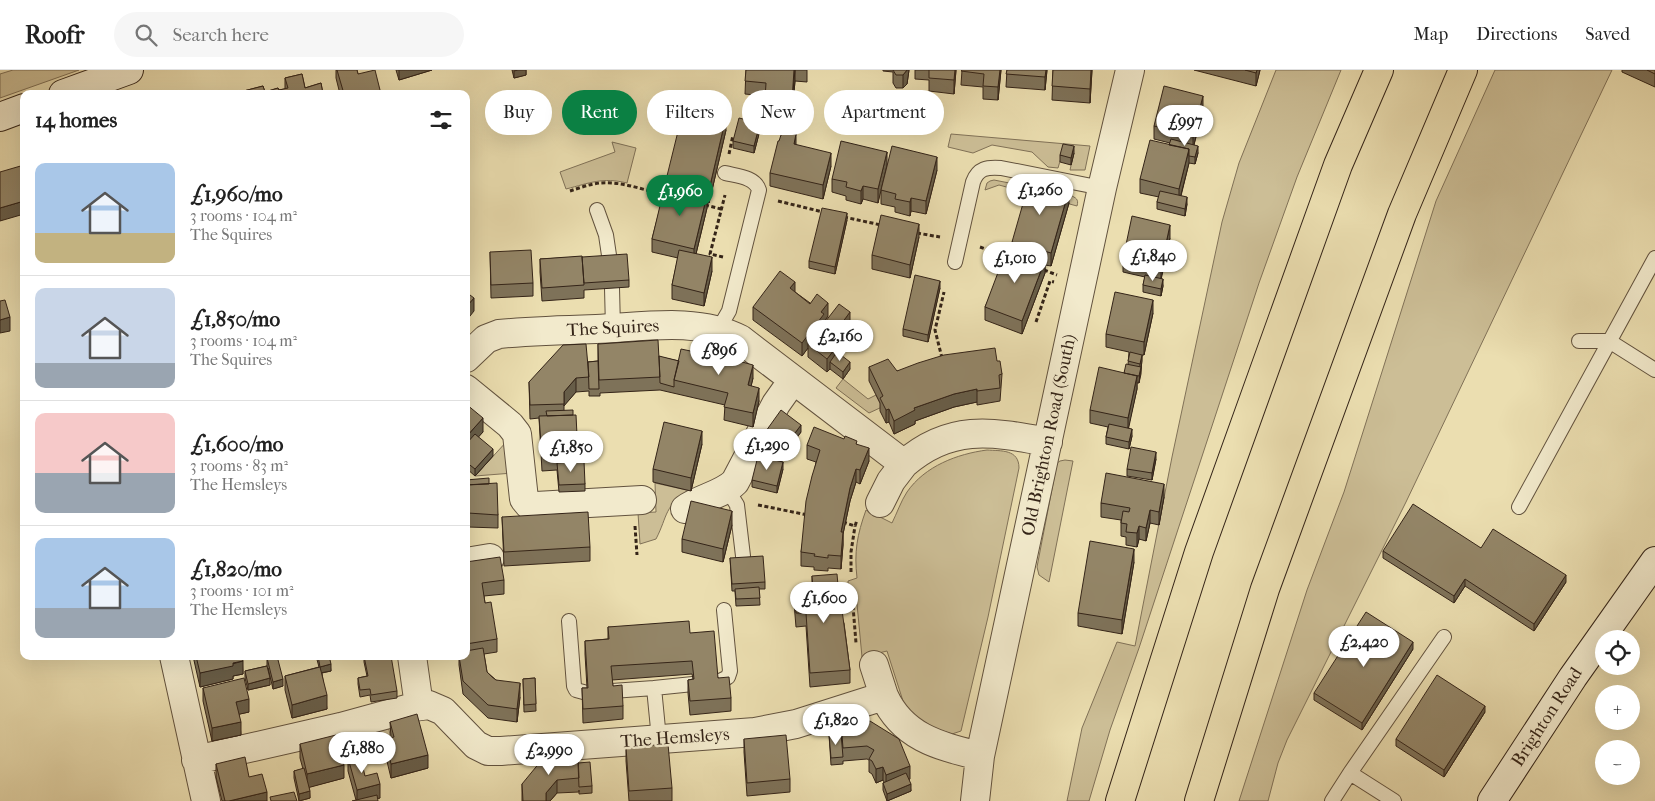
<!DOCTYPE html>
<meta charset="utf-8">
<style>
body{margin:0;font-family:"IM FELL French Canon",serif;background:#f6f6f6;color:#222;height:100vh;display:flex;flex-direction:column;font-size:19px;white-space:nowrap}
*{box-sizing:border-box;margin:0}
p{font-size:16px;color:#767676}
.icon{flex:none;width:28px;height:28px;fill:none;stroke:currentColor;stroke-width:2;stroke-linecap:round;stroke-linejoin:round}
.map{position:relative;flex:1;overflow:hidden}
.details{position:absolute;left:20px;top:20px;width:450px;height:570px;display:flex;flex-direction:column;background:#fff;border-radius:10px;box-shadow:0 5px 20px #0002}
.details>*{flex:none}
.guide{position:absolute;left:485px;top:20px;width:475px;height:45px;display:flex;gap:10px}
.controls{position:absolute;left:1595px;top:560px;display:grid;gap:10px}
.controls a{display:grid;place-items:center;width:45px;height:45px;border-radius:50%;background:#fff;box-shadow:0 5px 20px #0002;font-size:25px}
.price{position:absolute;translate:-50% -42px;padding:0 11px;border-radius:18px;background:#fff;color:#222;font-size:16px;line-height:32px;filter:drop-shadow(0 1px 2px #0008)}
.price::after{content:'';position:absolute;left:50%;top:30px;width:15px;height:11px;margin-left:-8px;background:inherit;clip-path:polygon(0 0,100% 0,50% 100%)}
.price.on{background:#0b8043;color:#fff}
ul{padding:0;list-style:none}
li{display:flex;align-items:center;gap:15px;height:125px;padding:0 15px}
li+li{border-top:1px solid #e0e0e0}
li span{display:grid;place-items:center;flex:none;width:140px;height:100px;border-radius:10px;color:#555}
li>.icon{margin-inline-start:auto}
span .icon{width:60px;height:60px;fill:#fffc;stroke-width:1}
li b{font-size:21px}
h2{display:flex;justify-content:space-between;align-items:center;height:60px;padding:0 15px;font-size:21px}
.tag{padding:0 18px;border-radius:22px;background:#fff;box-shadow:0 5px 20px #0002;font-size:18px;line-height:45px}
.tag.on{background:#0b8043;color:#fff}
header{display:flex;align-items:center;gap:30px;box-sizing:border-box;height:70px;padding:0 25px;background:#fff;border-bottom:1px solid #e0e0e0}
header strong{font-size:24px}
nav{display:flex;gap:28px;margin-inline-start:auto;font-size:18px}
.search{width:350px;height:45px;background:#f6f6f6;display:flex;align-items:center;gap:12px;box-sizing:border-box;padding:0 18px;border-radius:28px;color:#767676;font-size:19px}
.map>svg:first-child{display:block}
.green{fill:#ccbe96;stroke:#807157}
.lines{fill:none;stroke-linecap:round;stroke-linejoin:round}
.lane-casing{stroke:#62523e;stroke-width:16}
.street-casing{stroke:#62523e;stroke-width:30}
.secondary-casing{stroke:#342418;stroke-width:30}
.highway-casing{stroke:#342418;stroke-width:30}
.path{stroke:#342418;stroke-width:3;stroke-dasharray:4 2.5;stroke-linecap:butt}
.lane{stroke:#f2eacc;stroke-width:14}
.street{stroke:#f2eacc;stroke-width:28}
.secondary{stroke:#f2eacc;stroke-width:28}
.highway{stroke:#ebdeb0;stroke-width:28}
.wall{fill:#7e7259;stroke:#342418}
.shaded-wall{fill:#675d48;stroke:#342418}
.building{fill:#938567;stroke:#342418}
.labels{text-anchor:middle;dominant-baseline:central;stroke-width:5;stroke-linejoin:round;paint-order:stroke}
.street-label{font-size:18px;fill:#342418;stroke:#f2eacc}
</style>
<header>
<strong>Roofr</strong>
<div class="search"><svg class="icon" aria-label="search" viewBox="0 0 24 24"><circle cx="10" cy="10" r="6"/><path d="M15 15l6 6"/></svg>Search here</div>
<nav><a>Map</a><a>Directions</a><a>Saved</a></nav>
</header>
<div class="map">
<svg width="1655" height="731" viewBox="0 0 1655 731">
<rect width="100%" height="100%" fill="#ebdeb0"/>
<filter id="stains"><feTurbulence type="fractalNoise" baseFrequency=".004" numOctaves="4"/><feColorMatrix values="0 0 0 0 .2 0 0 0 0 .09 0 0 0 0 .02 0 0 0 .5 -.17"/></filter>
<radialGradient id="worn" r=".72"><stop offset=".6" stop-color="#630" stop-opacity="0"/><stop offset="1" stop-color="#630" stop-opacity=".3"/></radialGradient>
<path class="green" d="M13,0H79L0,28V4Z
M1276,0H1341L1297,107L1259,213L1139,578L1110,660L1089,731H1067L1082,658L1117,572L1135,576L1172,387L1222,152L1239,93Z
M1495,0H1612L1406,432L1287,670L1278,693L1268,731H1239L1307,520L1344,422L1436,131Z
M951,64L1090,76L1085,100H1070L1074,83L1063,81L1058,98L1048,97L1032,82L992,75L973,83L948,77Z
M612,72L636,78L627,113C602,107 590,113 566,119L560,102L615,82Z
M994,110L1070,125C1076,128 1079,129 1077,136L999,115L985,120L987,113L990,111Z
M843,309L868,329L876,325L882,337L869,343L836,318Z
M508,370L513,403L475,406Z
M987,380C1001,381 1019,379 1019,398L988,547L961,661L952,664L937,659L910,644L903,631L887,581L862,587L857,534H850L848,511L857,508C854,482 857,465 866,440L892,453C897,443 901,431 907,422C925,396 957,384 987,380Z
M1065,390L1073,391L1049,512L1039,505L1037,497L1057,393L1060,391Z
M655,413L691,421C664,434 668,446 656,469L640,474L638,443L656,442Z
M388,654L390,665L361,672L355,679L353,671L354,663Z"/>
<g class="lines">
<defs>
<path id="lane" d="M597,140L606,165L610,192
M955,192L973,112C978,98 987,97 1001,98L1102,118
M612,218L613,258
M718,260L729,241L759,120C755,107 737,106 725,103
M1579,271H1609L1655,300
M727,419L737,435L743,486
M1519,437L1655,188
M569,551L574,616L576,620L587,623
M718,612L728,607L730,601L724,540
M654,618L693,614
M612,621L654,618L659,669
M1350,703L1444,567
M1332,731L1350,703L1394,731"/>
<path id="street" d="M466,288L486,269L499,264C531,261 563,260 596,259C643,257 697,247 740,269L904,394C951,353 993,362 1048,372
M466,319L510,355L517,364L524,429L529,435L536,436L642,430
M880,433L891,411L904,394
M685,439C700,428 722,425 735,412L776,334L793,310
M466,492L490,488
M174,586L206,731
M412,586L419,636
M874,595L884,626
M196,690L341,657L414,637L429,635L443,641L476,675L488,681H501L755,662L796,654L884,626C903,668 940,676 980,686
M975,731L980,686L1102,118L1130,0"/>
<path id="secondary" d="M63,24L129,0
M0,47L24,38
M1492,731L1573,607L1655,491"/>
<path id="highway" d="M1120,731L1199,482L1338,95L1379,0
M1199,731L1265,519L1402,144L1463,0"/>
</defs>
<use href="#lane" class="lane-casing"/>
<use href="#street" class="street-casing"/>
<use href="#secondary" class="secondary-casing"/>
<use href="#highway" class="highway-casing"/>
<path class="path" d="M729,84L733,65
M570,121C579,118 590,114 600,113C621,111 644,120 665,125
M778,131L823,142
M705,135L721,139
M844,147L881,155
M917,163L940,167
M980,177L1007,187
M723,187L710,184L725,125
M1044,200L1057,205
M1036,252L1050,211L1054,212
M942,288L935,260L944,222
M758,435L808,445
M843,452L855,456L857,450
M635,456L637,485
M851,502V482L855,456
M853,536L856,573"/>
<use href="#lane" class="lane"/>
<use href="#street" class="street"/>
<use href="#secondary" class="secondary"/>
<use href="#highway" class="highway"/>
</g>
<path class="wall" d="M336,0H357L358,4L381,24H340L336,8Z
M396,0H432L399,10Z
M512,0H526V5L514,8Z
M746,0H807V12L795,11L792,44L765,42V26L745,24Z
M883,0H909L907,14L903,18H896L893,13V2L883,1Z
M915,0H956L954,24L929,21V10L915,9Z
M962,0H1001L998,30L983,29V17L961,15Z
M1007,0H1047L1045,20L1006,17Z
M1053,0H1092L1090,33L1052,30Z
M1194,0H1260L1256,16Z
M1622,0H1655V17L1622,2Z
M302,4L305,18L321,13L323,24H232L263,16L265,22L278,18L279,20L285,19V8Z
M1203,39L1194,75L1198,83L1195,94L1189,93L1181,126L1187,134L1185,146L1157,139V132L1159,127L1140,123V109L1169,75L1170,73L1154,69V56Z
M726,60L709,133H707V138L696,184L712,201L704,236L672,229V215L678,188L652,182V169L666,115V110Z
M760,60L754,83L733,78V71Z
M796,75L831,96L823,129L770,116V103Z
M887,82L878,133L863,129L861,134L846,130V126L832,122V109Z
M1074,83L1071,95L1060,92V85Z
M937,100L926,144L911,141L910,146L895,142V137L881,134V120Z
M1069,133L1051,196L1045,195V203L1022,264L985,250V237L1012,177V172Z
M847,150L835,204L809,198V191Z
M919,167L910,208L872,199V185Z
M1170,168L1161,208L1163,216L1161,226L1143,222V215L1145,207L1123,202V189Z
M490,182L533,213V226L491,228Z
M582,187L629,210V217L584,220V228L542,231L540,202V189Z
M940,218L928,272L903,266V259Z
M795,222L828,246L824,252V254L850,256L849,258L850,272L840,285L850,299L843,309L830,299L827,302L808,287V278L802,286L753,250V237Z
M1153,243L1144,285H1142L1141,304L1139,313H1137V319L1128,358L1132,366L1129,379L1106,374V367L1108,357L1090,353V340L1124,303L1128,295L1129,282L1106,277V264Z
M598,274L679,291H737L753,308L751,316L759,331L753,357L724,350L725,335L660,320L600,323V326H589V321L576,322L564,335V340L578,385V391L585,414V421L559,422L557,400L542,401L539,348L530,349L529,312L588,292L598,291Z
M997,291L1002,304L1000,331L977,335V332L954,337L915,351V354L894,364L889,352L886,353L880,341V333L869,311V297L897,301Z
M466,334L483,362L478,367L493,386L475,406L466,398Z
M766,361L801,362L786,382L766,368Z
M702,374L691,421L653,412V399Z
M857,374L869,391L860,414L856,412L850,431L843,464V475L841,499L828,498V501L814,500V497L801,496V482L816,392L807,389V375Z
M1156,389L1152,410L1127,406V399Z
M783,399L777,423L752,417V410Z
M466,410L489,414L498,445V458L468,457V451H466Z
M1164,427L1159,455L1150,453L1146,471L1139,469L1137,477L1126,475V467L1121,466V450L1101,447V433Z
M502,447L590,477V491L504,496Z
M732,455L723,492L682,482V469Z
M1481,478L1566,512L1534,561L1465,516L1454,533L1383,488V481Z
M730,488L765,512V519H759L760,535L736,536L735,521H732Z
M466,492L504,510V524L484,526L485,533L497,569V582L484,584L487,602L496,610L520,627L517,652L488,648L463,624L459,595V589H457V586H466Z
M1134,492L1122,564L1078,556V543Z
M812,506L844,553L850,600V613L810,617L806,556L796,557L794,533V520L812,518Z
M608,557L690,563L731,628V641L690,645L688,623V610L693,609L692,604L612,610L613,616L623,636V649L583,653L582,618H587L585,584V571L608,569Z
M1413,579L1362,660L1314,630V623Z
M193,586H242L243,604L233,606V609L200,617Z
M316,586H329L331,601L322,603L327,639L292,648L285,620V606L319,597Z
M364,586L397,621V628L371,632L370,625L360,627L358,614V608L367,606L364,592Z
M267,588L283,616L273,619L268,598L270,615L248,620L245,608V601L267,596Z
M535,608L536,641L524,642L523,609Z
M203,618L249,642L239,644L241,665L212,671L203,631Z
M1485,642L1444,707L1396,676V669Z
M390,652L428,698L391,708L385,683V669L391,668Z
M841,653L910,709H909L911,721L887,731L883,720V713L884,712L883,710L876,713L872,704L869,702V690L867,689L843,691V694L831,695L829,664L841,663Z
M744,669L790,709V722L747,726L744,682Z
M300,674L344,708L309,717L310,728L299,731L294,708V701L303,699L300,688Z
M626,677L672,718V731H629L626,691Z
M348,688L365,706L380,728L356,730L348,701Z
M578,693L592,716V723L579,724V720V722L557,723L550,731H522V714Z
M216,694L249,707L267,731H222L216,707Z"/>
<path class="shaded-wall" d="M399,0H432L399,10Z
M518,0H526V5L514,8V1Z
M795,0V11L792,44V31Z
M907,0H909L907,14L903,18V5Z
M955,0H956L954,24V10Z
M1000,0H1001L998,30V17Z
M1046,0H1047L1045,20V7Z
M1091,0H1092L1090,33V19Z
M1257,0H1260L1256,16V3Z
M1203,26V39L1193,78V65Z
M726,47V60L709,133V120Z
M760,53V60L754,83V76Z
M796,64V77L794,74Z
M1074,76V83L1071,95V88Z
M1198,76V83L1195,94V87Z
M1189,79V93L1179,132V119Z
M887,82V95L878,133V119Z
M831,83V96L823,129V115Z
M937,87V100L926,144V131Z
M863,116V129L861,134V121Z
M1069,120V133L1051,196V183Z
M707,125V138L694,192V179Z
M1187,127V134L1185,146V139Z
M911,128V141L910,146V132Z
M24,131V144L0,151V138Z
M847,143V150L835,204V197Z
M919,154V167L910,208V195Z
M1170,155V168L1161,210V197Z
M712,187V201L704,236V223Z
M1045,190V203L1022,264V251Z
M1163,209V216L1161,226V219Z
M940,211V218L928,272V265Z
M795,212V225L790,218Z
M474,228V241L466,251V237Z
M1153,230V243L1144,285V272Z
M828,233V246L824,252V257L808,274V278L802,286V273L821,242Z
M850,242V256L842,267V253Z
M10,247V261L0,263V250Z
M850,259V272L833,294L830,292V299L827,302V289Z
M1142,285V291L1139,313L1140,294Z
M850,292V299L843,309V302Z
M753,295V308L748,329V315Z
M1137,306V319L1128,361V348Z
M576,308V322L564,336V322Z
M759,318V331L753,357V343Z
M977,319V332L954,337L915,351V354L894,364V351L914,338L954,324Z
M889,339V352L886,353V340Z
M483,348V362L466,381V367Z
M801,355V362L786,382V375Z
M1132,359V366L1129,379V372Z
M702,361V374L691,421V408Z
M869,378V391L860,414V400Z
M493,379V386L475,406V399Z
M1156,382V389L1152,410V403Z
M783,392V399L777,423V416Z
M856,399V412L850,431L843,464V475L841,499V462L850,418Z
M1164,414V427L1159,455V442Z
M1150,440V453L1146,471V458Z
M732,441V455L723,492V479Z
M1139,456V469L1137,477V463Z
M1134,479V492L1122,564V550Z
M1566,505V512L1534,561V554Z
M1465,509V516L1454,533V526Z
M1413,572V579L1362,660V653Z
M243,591V604L233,606V609L200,617V603Z
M331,594V601L320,603V597Z
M270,608V615L248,620V614Z
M283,609V616L273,619V612Z
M520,613V627L517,652V639Z
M327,625V639L292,648V635Z
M249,629V642L236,645V632Z
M1485,636V642L1444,707V700Z
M241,652V665L212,671V658Z
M428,685V698L391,708V694Z
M344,695V708L307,718V704Z
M910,696V709L886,718V705Z
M883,697V710L876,713V699Z
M557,710V723L550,731H546V723Z
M380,714V728L367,731H357V720Z
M911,714V721L887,731V724Z
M310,721V728L299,731V724Z
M267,722V731H229Z"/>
<path class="building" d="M337,0H357L358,4L375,0L381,24H344Z
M746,0H794L792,31L765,29L766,13L745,11Z
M893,0H907L903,5H896Z
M929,0H955L954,10L929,8Z
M962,0H1000L998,17L983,16L984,4L961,1Z
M1007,0H1046L1045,7L1006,4Z
M1053,0H1091L1090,19L1052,16Z
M1245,0H1257L1256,3Z
M1647,0H1655V4Z
M302,4L305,18L321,13L323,24H232L263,16L265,22L278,18L279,20L288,18L285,8Z
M1164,16L1203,26L1193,65L1154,56Z
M684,37L726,47L709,120L666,110Z
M739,48L760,53L754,76L733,71Z
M786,62L796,64L794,74L831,83L823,115L770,103L778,71H779L781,65Z
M1171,69L1198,76L1195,87L1189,86V79L1169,75Z
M1150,70L1189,79L1179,119L1140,109Z
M841,71L887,82L878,119L863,116L861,121L846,117L847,112L832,109Z
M1063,74L1074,76L1071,88L1060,85Z
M892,76L937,87L926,131L911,128L910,132L895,129L896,124L881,120Z
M24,95V131L0,138V102Z
M1030,109L1069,120L1051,183L1012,172Z
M665,115L707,125L694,179L652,169Z
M1160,121L1187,127L1185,139L1157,132Z
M822,138L847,143L835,197L809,191Z
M881,145L919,154L910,195L872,185Z
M1132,146L1170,155L1161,197L1123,189Z
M1008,176L1045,190L1022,251L985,237Z
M531,180L533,213L491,215L490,182Z
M679,180L712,187L704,223L672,215Z
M627,184L629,210L584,213L582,187Z
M582,186L584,215L542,218L540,189Z
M780,201L795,212L790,218L810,234L817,224L828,233L821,242L824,244L802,273L753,237Z
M915,205L940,211L928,265L903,259Z
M1145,205L1163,209L1161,219L1143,215Z
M466,222L474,228L466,237Z
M1115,222L1153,230L1144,272L1106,264Z
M5,230L10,247L0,250V231Z
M839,234L850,242L842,253L850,259L827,289L808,274Z
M658,270L660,307L599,310L598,274Z
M586,274L589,307L576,308L564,322V334L530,335L529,312L563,275Z
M701,277L737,285L735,290L753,295L748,315L759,318L753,343L724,337L728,323L674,310L681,279L700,283Z
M995,278L997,291H1000L1002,304L999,305L1000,318L977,321V319L954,324L914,338L915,340L894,351L889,339L886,340L880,328L883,326L869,297L888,289L897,301L918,293L944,285Z
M837,282L850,292L843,302L830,292Z
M1130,282L1142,285L1140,294L1128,291Z
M659,286L679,291L674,310V317L660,313Z
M598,291L599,319H589L588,292Z
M1126,294L1141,297L1139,306L1124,303Z
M1099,297L1137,306L1128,348L1090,340Z
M466,334L483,348L466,367Z
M573,340V345L547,346L546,341Z
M781,340L801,355L786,375L766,361Z
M576,345L578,385L542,387L539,346Z
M664,352L702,361L691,408L653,399Z
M1109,354L1132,359L1129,372L1106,367Z
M814,357L844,369L845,366L857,371L856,374L869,378L860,400L856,399L850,418L841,462H843L841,486L828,485V488L814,486L815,484L801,482L806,431L812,406L820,380L807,375Z
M475,364L493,379L475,399L466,392V374Z
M1131,377L1156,382L1152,403L1127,399Z
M758,386L783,392L777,416L752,410Z
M584,391L585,414L559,415L557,393Z
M1106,403L1164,414L1159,442L1150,440L1146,458L1139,456L1137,463L1126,462L1127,454L1121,453L1123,441L1129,442L1130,438L1101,433Z
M489,408V414L466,415V410Z
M497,413L498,445L468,443V437H466V415Z
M691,431L732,441L723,479L682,469Z
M1413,434L1481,478L1493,459L1566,505L1534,554L1465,509L1454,526L1383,481Z
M588,442L590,477L504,482L502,447Z
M1090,471L1134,479L1122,550L1078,543Z
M763,486L765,512L732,514L730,488Z
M500,487L504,510L482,513L485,533L491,532L497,569L466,574V492Z
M837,504L838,515L841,514L844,539L842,540L850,600L810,603L806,543H796L794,520L813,518L812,506Z
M759,517L760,528L736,529L735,519Z
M1366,542L1413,572L1362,653L1314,623Z
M689,551L690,563L714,561L718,608L729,607L731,628L690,631L688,610L694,609L692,591L611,596L613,616L622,615L623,636L583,639L582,618H588L585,571L609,569L608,557Z
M483,578L487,602L492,607L496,610L520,613L517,639L488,635L463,611L459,586H466V581Z
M196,586H242L243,591L233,593V596L200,603Z
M273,586H277L283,609L273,612L267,588Z
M318,586H329L331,594L320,597Z
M364,586H391L397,621L371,625L370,619L360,620L358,608L368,606Z
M267,596L270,608L248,614L245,601Z
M320,597L327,625L292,635L285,606Z
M1437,605L1485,636L1444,700L1396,669Z
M244,608L249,629L236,632L241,652L212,658L203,618Z
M535,608L536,634L524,635L523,609Z
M417,644L428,685L391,694L385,669L394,667L390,652Z
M870,651L899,669L910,696L886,705L883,697L876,699L872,691L869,689L874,680L867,676L843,678L841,653Z
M841,663L843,687L831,688L829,664Z
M336,665L344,695L307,704L300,674Z
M786,665L790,709L747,713L744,669Z
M668,674L672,718L629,721L626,677Z
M360,685L365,706L377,703L380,714L357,720L348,688Z
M578,685L579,708L557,710L546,723V731H523L522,714L545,686Z
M245,687L249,707L262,704L267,722L229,731H225L216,694Z
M590,692L592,716L579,717L578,693Z
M304,698L310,721L299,724L294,701Z
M906,703L911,714L887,724L883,713Z
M294,722L297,731H271L270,727Z
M377,725L378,731H352Z"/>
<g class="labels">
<g class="street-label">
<text transform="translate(613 258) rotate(-3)">The Squires</text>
<text transform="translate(1049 365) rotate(-78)">Old Brighton Road (South)</text>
<text transform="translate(1547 647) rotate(-57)">Brighton Road</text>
<text transform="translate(675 668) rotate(-4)">The Hemsleys</text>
</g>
</g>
<rect width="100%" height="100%" filter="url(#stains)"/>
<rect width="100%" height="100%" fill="url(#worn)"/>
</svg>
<div class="controls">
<a><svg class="icon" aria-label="locate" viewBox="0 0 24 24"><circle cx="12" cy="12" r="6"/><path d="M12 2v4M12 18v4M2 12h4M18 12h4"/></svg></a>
<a>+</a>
<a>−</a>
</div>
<b class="price" style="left:1185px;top:77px">£997</b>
<b class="price" style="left:1040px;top:146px">£1,260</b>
<b class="price on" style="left:680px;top:147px">£1,960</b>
<b class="price" style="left:1153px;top:212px">£1,840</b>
<b class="price" style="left:1015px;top:214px">£1,010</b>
<b class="price" style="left:840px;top:292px">£2,160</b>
<b class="price" style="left:719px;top:306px">£896</b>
<b class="price" style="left:767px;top:401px">£1,290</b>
<b class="price" style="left:571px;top:403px">£1,850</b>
<b class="price" style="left:824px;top:554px">£1,600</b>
<b class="price" style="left:1364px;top:598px">£2,420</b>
<b class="price" style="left:836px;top:676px">£1,820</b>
<b class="price" style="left:362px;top:704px">£1,880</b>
<b class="price" style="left:549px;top:706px">£2,990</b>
<div class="guide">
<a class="tag">Buy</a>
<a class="tag on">Rent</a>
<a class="tag">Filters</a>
<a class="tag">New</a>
<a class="tag">Apartment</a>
</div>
<section class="details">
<h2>14 homes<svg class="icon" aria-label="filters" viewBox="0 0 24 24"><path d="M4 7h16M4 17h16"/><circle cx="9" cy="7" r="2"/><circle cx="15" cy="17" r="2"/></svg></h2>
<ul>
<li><span style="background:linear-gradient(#a9c7e8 70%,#c2b280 0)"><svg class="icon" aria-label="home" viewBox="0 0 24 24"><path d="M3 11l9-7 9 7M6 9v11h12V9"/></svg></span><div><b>£1,960/mo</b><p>3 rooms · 104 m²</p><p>The Squires</p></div></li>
<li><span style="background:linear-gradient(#c9d6e8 75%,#9aa5b1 0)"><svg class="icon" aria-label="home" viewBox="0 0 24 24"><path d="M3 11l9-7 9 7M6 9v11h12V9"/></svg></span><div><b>£1,850/mo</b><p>3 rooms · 104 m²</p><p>The Squires</p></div></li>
<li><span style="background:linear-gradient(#f6c9c9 60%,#9aa5b1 0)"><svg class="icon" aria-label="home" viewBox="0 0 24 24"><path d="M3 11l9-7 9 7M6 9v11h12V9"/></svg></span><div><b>£1,600/mo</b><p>3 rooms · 83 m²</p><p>The Hemsleys</p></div></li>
<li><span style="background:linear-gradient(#a9c7e8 70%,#9aa5b1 0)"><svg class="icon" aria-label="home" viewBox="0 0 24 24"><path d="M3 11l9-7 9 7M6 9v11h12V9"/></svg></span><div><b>£1,820/mo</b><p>3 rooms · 101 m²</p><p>The Hemsleys</p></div></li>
</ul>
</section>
</div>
